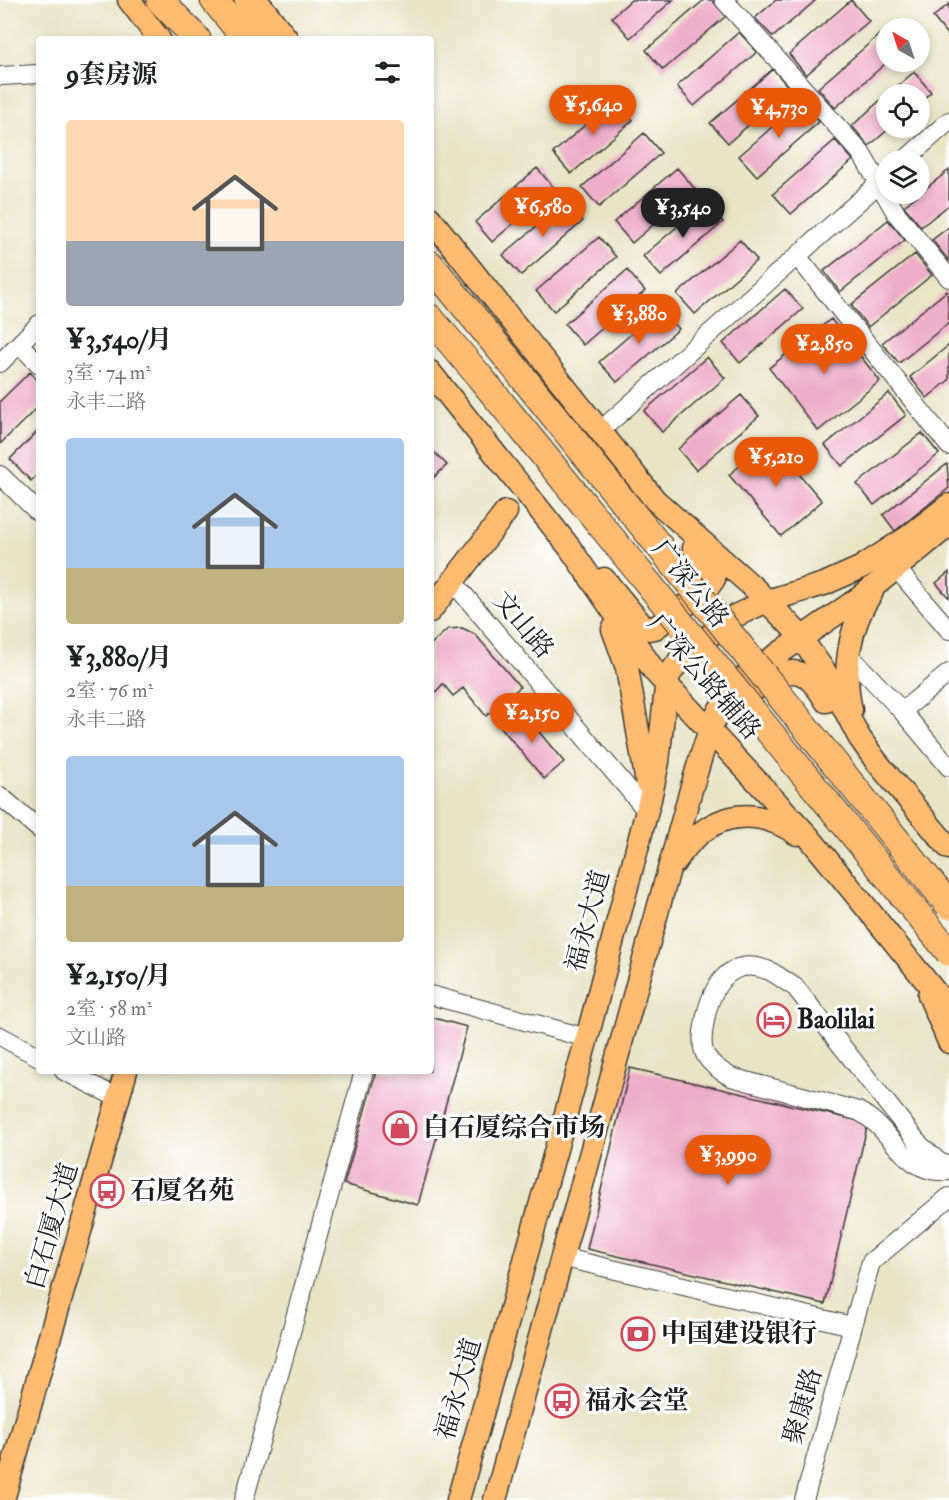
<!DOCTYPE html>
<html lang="zh">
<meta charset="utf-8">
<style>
body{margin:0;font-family:"IM FELL Double Pica","Noto Serif SC",serif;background:#f2f2f2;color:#202124;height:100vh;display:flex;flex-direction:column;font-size:22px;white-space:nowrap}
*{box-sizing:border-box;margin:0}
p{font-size:20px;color:#757577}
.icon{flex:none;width:33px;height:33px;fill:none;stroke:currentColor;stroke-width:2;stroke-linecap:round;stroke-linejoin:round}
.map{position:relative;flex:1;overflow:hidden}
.side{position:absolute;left:36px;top:36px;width:398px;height:1038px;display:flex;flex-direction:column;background:#fff;border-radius:6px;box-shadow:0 3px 9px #0003}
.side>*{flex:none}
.needle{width:39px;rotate:321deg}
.controls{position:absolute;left:876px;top:18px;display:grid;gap:12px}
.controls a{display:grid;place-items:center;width:54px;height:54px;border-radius:50%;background:#fff;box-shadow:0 3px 9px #0003;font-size:30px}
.price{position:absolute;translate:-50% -51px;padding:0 14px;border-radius:21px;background:#ea580c;color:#fff;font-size:20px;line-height:39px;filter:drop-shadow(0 2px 3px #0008)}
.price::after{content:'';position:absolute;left:50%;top:36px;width:18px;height:14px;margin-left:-9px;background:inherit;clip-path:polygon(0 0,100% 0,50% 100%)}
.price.current{background:#222;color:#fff}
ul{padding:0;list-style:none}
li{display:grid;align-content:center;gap:12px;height:318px;padding:0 30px}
li span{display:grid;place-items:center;height:186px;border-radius:6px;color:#555}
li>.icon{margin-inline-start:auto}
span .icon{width:108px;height:108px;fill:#fffc;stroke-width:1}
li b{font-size:26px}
h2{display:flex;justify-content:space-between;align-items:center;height:72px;padding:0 30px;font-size:26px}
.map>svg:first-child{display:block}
.building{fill:#eeadc8}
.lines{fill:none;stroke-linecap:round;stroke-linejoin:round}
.minor-casing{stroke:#3b3a36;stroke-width:20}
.major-casing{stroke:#3b3a36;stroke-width:25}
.highway-casing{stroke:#3b3a36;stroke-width:29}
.minor{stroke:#fff;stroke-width:18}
.major{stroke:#febb71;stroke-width:22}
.highway{stroke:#febb71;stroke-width:27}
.highway-bridge-casing{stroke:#3b3a36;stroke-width:29;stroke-linecap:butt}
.highway-bridge{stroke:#febb71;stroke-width:27}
.labels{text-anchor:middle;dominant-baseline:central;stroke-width:6;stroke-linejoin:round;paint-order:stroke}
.street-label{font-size:26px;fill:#1c1c1c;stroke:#fff}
.poi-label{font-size:26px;font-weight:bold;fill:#1c1c1c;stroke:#fff;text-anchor:start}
</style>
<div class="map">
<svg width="949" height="1500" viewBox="0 0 949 1500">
<rect width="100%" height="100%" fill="#fff"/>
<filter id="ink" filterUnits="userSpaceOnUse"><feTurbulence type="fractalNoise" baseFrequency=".0167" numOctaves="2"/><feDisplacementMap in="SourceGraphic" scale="12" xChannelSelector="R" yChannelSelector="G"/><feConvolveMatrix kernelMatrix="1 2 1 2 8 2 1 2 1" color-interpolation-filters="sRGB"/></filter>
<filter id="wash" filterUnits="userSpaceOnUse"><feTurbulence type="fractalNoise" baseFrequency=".008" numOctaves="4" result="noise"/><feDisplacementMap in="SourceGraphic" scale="24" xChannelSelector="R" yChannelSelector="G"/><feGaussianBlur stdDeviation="1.35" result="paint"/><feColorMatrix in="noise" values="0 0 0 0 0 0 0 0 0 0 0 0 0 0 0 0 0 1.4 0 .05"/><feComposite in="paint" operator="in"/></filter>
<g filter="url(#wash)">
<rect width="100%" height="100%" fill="#e9e4c6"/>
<g id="blocks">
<path class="building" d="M631,0H673L630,38L612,17Z
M704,0H712L726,16L663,70L646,50Z
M776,0H816L773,37L755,18Z
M851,0L869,21L806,75L789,54Z
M949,4V37L933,17Z
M739,32L757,52L694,106L677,86Z
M880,34L886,42V63L835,108L818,88Z
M773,69L790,89L728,143L710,123Z
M914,72L931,92L920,102V94H888Z
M886,95V128H890L869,146L852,126Z
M615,99L633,120L571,174L553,153Z
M801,102L819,122L757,176L739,156Z
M644,133L661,153L599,207L582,187Z
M835,140L853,160L791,214L773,194Z
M537,168L554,188L492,242L475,222Z
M677,168L695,189L632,243L614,222Z
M949,170V205L921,227L904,206Z
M566,201L583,221L521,275L503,255Z
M706,202L723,222L661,276L643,256Z
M888,220L905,240L840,292L824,271Z
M949,227V261L932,240Z
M599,237L616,257L554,311L536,291Z
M740,240L757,260L695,314L677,294Z
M915,254L932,275L868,327L851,305Z
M627,270L645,291L583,345L565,324Z
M785,289L803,309L740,363L723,343Z
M947,291L949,323L899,363L882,343Z
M661,308L679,329L617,382L599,362Z
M831,319L880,381L818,431L769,368Z
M949,345V380L927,398L910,377Z
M707,357L725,378L662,432L644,411Z
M30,372L39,382V406L0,444V401Z
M889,393L906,415L842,466L825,445Z
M741,395L759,416L696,470L678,449Z
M39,430V473L31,481L10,459Z
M922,433L939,454L874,505L857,484Z
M770,440L822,501L781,536L729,475Z
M432,450L447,465L430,481V451Z
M947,464L949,488L895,531L883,515Z
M949,572V598L936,583Z
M462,628L475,634L520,687L486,716L463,688L453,696L443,684L430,698V645L448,629Z
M520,709L564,762L544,779L500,726Z
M430,1017L467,1027L418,1205L344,1184L376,1071H430Z
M630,1068L868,1123L825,1304L587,1249Z"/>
</g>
</g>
<g filter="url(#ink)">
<use href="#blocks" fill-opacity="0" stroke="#3b3a36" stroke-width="1.5"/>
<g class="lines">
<defs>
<path id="minor" d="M724,0L861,153L896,213L949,278
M0,76L39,74
M905,160L949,121
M797,256L949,446
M19,344L39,364
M0,363L39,324
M600,431L886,177
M0,475L39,513
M896,568L949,630
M454,583L647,811
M849,655L902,711L949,767
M902,711L949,673
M0,796L39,829
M430,995L587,1038
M0,1036L39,1057
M64,1071L118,1098
M949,1166L939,1162L920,1145L795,987C786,982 776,973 767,970C728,955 711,989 705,1020C703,1031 700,1046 706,1056C712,1066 722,1072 731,1077L858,1111C893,1128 903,1176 949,1171
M561,1257L852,1326
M244,1500L364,1071
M804,1500L871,1262L949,1197"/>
<path id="major" d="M129,0L159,39
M262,7L287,39
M430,218L655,500L754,588L794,629L825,672L859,737L876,761L949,848
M430,372L570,548L655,672L808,836L949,1009
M604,579L641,624L649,629L655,628L706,590L714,579L711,568L694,548
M430,611L506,512
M613,629L627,668L647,783
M755,689C790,666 803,663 826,701
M851,710C842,671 849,625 872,592
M675,862C706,815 749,802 797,834
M929,995L949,1042
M3,1500L126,1071
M458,1500L587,1038L650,799L658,762L667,678L682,657L735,616L767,601L824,584L860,568L908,537L949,505
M495,1500L690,793C703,752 711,710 742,679L862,596L949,525"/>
<path id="highway" d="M160,0L197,39
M214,0L246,39
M248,0L270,39
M430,264L508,359
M430,318L480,377"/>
</defs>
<use href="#minor" class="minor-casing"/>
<use href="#major" class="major-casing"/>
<use href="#highway" class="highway-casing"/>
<use href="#minor" class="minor"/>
<use href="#major" class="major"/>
<use href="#highway" class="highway"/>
<defs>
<path id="highway-bridge" d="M508,359L949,905
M480,377L949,952"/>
</defs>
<use href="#highway-bridge" class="highway-bridge-casing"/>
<use href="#highway-bridge" class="highway-bridge"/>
</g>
</g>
<defs>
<symbol id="hotel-ring" viewBox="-11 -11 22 22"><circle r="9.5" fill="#fff" stroke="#d1495b" stroke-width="1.5"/><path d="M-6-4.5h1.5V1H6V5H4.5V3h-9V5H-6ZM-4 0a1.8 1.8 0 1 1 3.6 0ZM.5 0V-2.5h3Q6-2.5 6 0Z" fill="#d1495b"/></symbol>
<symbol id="shop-ring" viewBox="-11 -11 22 22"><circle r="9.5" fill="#fff" stroke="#d1495b" stroke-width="1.5"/><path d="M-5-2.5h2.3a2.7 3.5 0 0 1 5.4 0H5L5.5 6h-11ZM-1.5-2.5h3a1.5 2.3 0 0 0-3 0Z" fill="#d1495b"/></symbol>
<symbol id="bus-ring" viewBox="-11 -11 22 22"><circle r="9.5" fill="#fff" stroke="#d1495b" stroke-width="1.5"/><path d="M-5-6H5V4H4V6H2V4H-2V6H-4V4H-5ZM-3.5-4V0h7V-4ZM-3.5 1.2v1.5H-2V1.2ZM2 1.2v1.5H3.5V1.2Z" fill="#d1495b"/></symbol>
<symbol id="bank-ring" viewBox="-11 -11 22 22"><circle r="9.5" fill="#fff" stroke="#d1495b" stroke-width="1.5"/><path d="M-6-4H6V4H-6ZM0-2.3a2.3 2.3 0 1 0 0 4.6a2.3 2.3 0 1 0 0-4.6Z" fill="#d1495b"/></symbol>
</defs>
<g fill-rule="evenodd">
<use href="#hotel-ring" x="755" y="1001" width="38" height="38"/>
<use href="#shop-ring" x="381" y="1109" width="38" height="38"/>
<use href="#bus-ring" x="88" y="1172" width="38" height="38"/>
<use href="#bank-ring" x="619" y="1315" width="38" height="38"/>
<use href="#bus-ring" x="543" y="1382" width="38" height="38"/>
</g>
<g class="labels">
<g class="street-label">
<text transform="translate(690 584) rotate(51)">广深公路</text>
<text transform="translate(523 625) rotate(50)">文山路</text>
<text transform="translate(704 677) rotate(49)">广深公路辅路</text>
<text transform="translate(588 921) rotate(-75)">福永大道</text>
<text transform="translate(52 1226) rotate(-74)">白石厦大道</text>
<text transform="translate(459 1389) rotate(-74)">福永大道</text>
<text transform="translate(803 1406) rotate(-74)">聚康路</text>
</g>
<g class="poi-label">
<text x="797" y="1020">Baolilai</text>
<text x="423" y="1128">白石厦综合市场</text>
<text x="130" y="1191">石厦名苑</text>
<text x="661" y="1334">中国建设银行</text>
<text x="585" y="1401">福永会堂</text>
</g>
</g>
</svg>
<div class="controls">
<a><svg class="needle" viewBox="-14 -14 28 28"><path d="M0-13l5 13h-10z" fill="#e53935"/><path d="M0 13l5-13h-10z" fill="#757577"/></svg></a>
<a><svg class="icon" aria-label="locate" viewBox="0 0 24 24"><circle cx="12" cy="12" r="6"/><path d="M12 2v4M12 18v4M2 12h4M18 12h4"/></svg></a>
<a><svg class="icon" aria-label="layers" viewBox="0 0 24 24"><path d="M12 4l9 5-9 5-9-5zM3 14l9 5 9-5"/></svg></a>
</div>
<b class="price" style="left:593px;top:136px">¥5,640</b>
<b class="price" style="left:779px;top:139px">¥4,730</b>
<b class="price" style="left:543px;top:238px">¥6,580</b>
<b class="price current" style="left:683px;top:239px">¥3,540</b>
<b class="price" style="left:639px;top:345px">¥3,880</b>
<b class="price" style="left:824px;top:375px">¥2,850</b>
<b class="price" style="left:776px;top:488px">¥5,210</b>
<b class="price" style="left:532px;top:744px">¥2,150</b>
<b class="price" style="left:728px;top:1186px">¥3,990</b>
<section class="side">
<h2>9套房源<svg class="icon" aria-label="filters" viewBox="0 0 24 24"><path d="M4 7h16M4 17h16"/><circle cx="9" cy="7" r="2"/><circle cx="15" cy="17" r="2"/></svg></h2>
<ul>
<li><span style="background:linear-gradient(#ffd9b3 65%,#9aa5b1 0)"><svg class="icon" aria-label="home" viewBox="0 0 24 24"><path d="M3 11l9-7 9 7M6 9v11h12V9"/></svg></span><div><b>¥3,540/月</b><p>3室 · 74 m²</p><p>永丰二路</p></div></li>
<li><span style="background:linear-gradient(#a9c7e8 70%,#c2b280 0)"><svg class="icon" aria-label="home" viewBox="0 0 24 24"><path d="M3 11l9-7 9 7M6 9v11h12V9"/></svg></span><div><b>¥3,880/月</b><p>2室 · 76 m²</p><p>永丰二路</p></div></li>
<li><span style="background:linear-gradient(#a9c7e8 70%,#c2b280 0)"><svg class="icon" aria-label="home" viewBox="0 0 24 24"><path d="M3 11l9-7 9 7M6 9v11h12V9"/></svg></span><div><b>¥2,150/月</b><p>2室 · 58 m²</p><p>文山路</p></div></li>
</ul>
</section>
</div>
